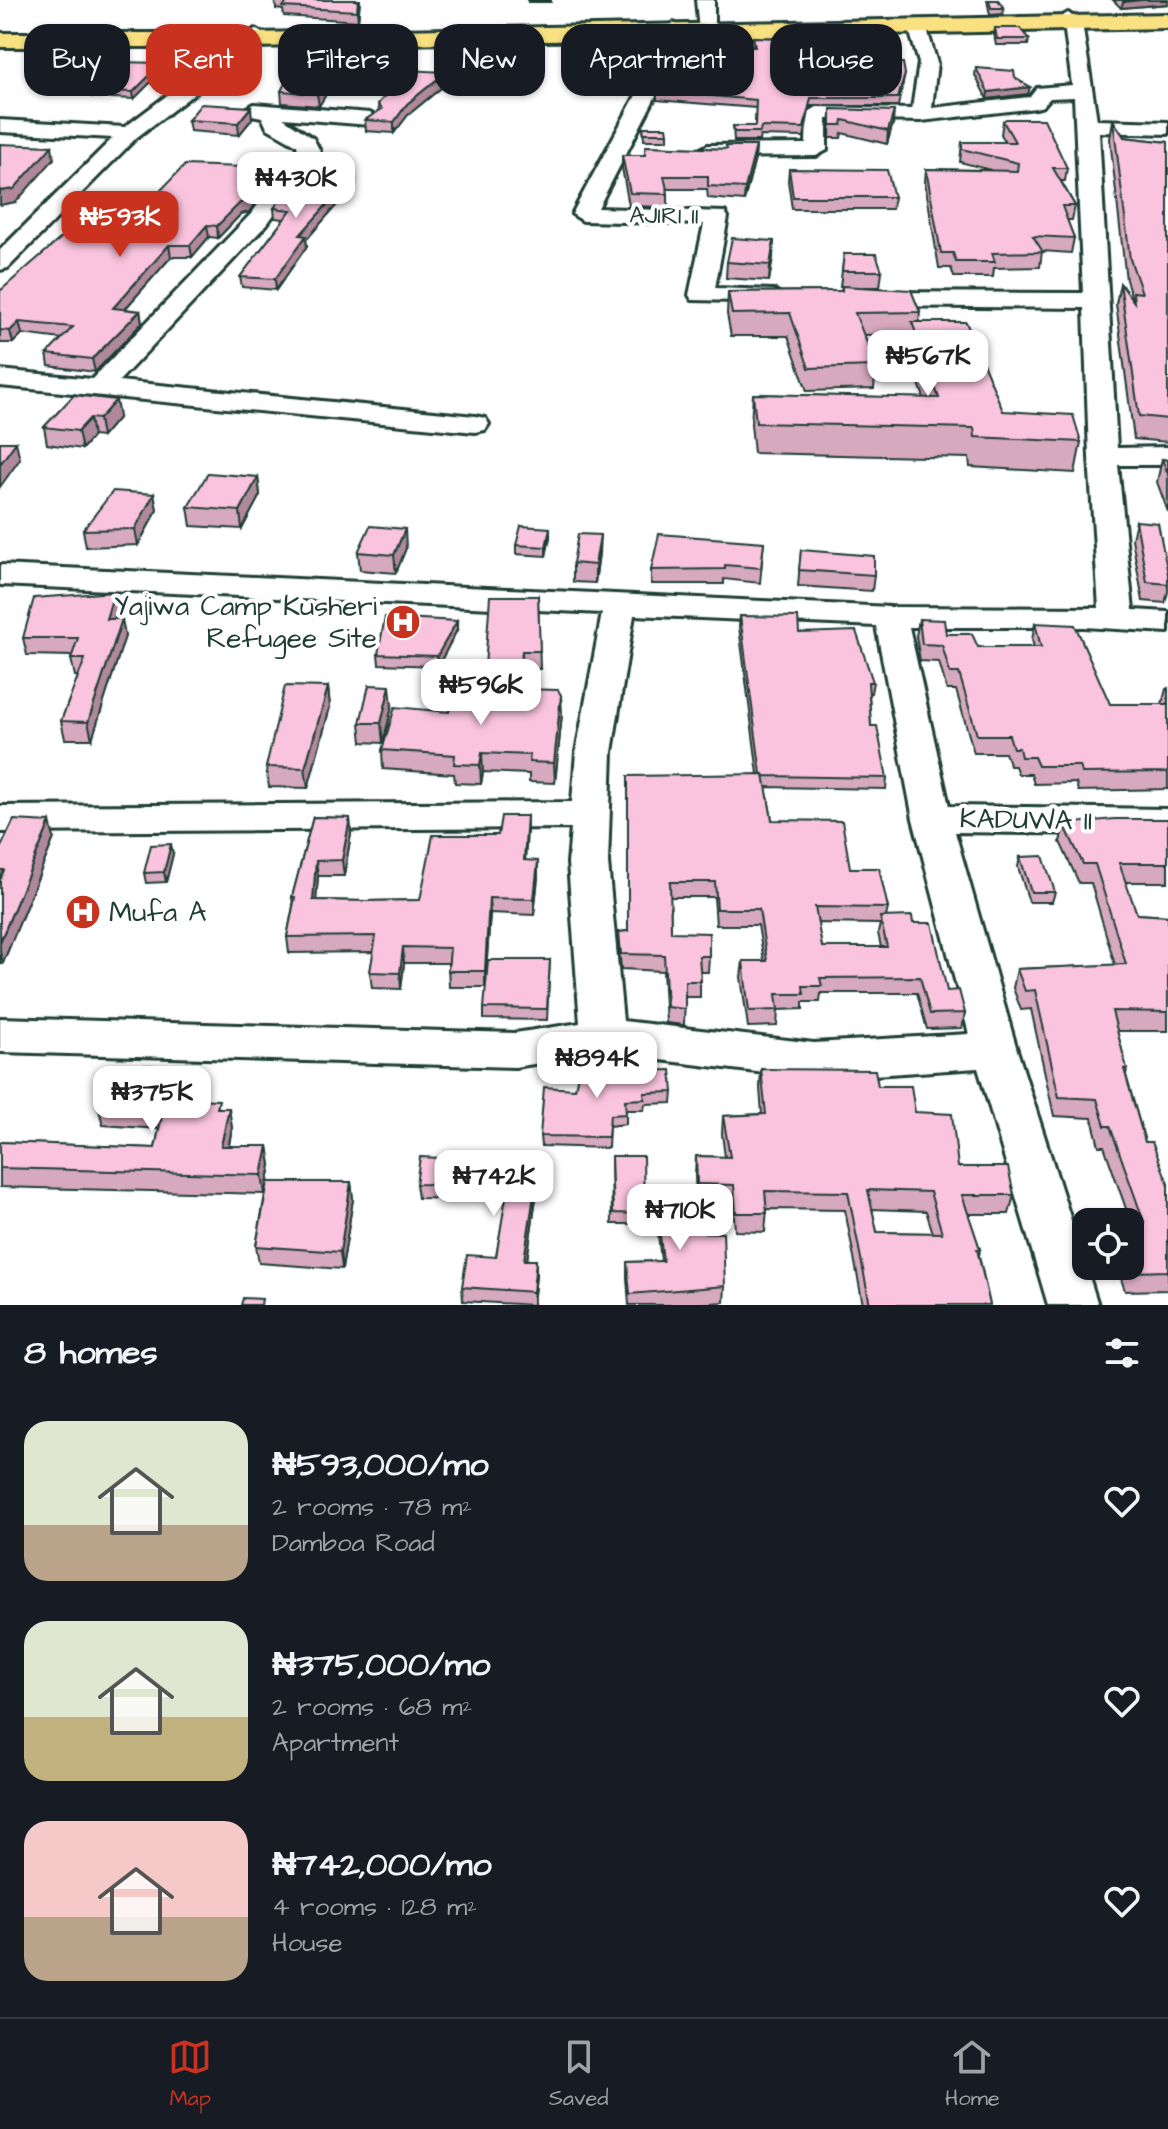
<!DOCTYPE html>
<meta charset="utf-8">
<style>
body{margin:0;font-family:"Architects Daughter",sans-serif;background:#242831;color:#f1f3f6;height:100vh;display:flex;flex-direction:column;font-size:30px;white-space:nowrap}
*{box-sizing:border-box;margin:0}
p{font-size:26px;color:#9ea1a6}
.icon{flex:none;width:44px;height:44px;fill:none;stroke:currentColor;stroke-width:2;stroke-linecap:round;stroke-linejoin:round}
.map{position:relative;height:1305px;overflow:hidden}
.details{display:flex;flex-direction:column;background:#171b24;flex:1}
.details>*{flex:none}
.banner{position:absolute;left:24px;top:24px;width:1120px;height:72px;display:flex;gap:16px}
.controls{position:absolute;left:1072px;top:1208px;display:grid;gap:16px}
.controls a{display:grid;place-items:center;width:72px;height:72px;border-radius:16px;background:#171b24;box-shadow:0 2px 6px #0004;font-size:40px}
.price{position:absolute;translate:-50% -68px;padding:0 18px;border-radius:16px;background:#fff;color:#222;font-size:26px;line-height:52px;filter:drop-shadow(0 2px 4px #0008)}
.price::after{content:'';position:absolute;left:50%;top:48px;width:24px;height:18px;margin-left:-12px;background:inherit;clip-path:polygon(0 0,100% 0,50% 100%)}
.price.active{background:#c8321e;color:#fff}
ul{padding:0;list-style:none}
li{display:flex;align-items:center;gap:24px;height:200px;padding:0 24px}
li span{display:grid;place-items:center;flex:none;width:224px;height:160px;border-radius:24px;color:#555}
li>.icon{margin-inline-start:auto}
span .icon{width:96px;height:96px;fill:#fffc;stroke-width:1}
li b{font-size:34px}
h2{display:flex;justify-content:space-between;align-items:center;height:96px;padding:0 24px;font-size:34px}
.tag{padding:0 28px;border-radius:24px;background:#171b24;box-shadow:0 2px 6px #0004;font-size:28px;line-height:72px}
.tag.active{background:#c8321e;color:#fff}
.dock{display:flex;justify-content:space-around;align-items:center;height:112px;border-top:2px solid #363941;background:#171b24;font-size:22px;color:#9ea1a6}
.dock a{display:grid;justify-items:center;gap:4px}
.dock .active{color:#c8321e}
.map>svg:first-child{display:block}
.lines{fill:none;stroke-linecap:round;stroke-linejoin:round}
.minor-casing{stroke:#1f3d34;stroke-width:6}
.major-casing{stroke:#1f3d34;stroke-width:6}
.minor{fill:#fff;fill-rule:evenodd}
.major{fill:#f9e181;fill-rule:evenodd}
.wall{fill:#d7a9bf;stroke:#1f3d34;stroke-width:2;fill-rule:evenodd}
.shaded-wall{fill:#af899b;stroke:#1f3d34;stroke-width:2}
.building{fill:#fac4de;stroke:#1f3d34;stroke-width:2;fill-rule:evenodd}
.labels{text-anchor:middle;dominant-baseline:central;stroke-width:8;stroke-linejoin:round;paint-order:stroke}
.far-street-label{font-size:24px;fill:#1f3d34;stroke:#fff}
.poi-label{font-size:28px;fill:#1f3d34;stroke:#fff;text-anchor:end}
.street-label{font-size:28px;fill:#1f3d34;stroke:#fff}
</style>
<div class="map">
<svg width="1168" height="1305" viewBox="0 0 1168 1305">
<rect width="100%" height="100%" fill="#fff"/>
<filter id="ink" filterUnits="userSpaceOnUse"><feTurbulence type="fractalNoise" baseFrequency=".0125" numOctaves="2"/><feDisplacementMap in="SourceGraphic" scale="16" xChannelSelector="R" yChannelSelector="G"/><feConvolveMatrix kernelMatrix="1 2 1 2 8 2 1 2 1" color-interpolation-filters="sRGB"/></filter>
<g filter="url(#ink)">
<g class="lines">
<defs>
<path id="minor" d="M696,0H714V35H702L699,31Z
M1068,13L1082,23L1097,120L1168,122V134L1099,132L1117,448L1168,447V465H1118L1133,610L1168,612V632L1084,627H909L949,806L1168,809V835L955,832L1017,1050L1098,1305H1048L978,1068L814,1079L603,1053L515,1067L0,1052V1018L515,1033L580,1023L568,863L571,828L0,832V806L572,802L576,752L602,613L0,585V565L891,607L1099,608L1089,457L1084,308L870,306L858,299L870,292L1083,293L1074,97L1050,98L1043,106L1036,108L921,121L827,119V150L816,156L708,157L697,151L708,145L806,144L807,113L817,107L912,109L919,63L908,26L917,21L926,26L937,63L932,108L1030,97L1037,88L1072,85L1064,24L1059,18ZM634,615L876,626L913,819L969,1034L814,1043L623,1021L608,863L612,752Z
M674,23L683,28L663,82L598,208L725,212L728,217L715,288L774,290L786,297L783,302L692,300L689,295L704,224L583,221L572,214L643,82L665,28Z
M255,29L264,34L260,44L137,137L8,268L0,270V250L113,138L0,132V120L125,127Z
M254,104L370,113L380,119L370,125L283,118L313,138L320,151L267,224L119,381L475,416L485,418L489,424L485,430L475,432L0,386V370L92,379L251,214L298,151L297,145L267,128L262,117L247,114L244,110Z"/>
<path id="major" d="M1168,14V28L254,47H0V33H254Z"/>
</defs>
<use href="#minor" class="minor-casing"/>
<use href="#major" class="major-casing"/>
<use href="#minor" class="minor"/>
<use href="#major" class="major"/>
</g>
<path class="wall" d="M275,0H360L358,21L284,16L283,10L276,9Z
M528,0H551V2H528Z
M987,0H998L1004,8L1003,14L990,15Z
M1113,0H1168V4L1121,8Z
M995,28L1029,39L1028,45H996L994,35Z
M753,37L828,44L898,63L905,74L898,106H810L804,137L760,136L759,141H734L733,126H755L756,108L657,100V91L701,56L753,46Z
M323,52L324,64L320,74H330L331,86L319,106L282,103L281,91Z
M976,68L1015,78L1028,94L987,99L975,75Z
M163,70L134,99L92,97L90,90Z
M446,72L447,83L408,115L394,133L366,131L365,120L379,111L378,104Z
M831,109L893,123L887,144L842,133L841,138H830Z
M252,119L239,135L190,131L188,120Z
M1113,120L1124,137L1168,142V442L1134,439L1116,304L1120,283L1131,299L1132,298L1126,280L1110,139Z
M1003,121L1067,168L1065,181H1061L1075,206L1072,220H1067L1074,238L1071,253L1042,251L1040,267L994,268L993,277H954L951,268H939L925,182L926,169L991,170L960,162L962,142H1005L1001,134Z
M643,127L668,133V140H644Z
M645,146L726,149L756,146L755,159L744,201L708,198L707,189H667L668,194V207L629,206L622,168V155H645Z
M272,168L273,179L249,212L241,214L218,238L209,237L192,257H171L125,309L140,311L142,323L95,372L49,366L47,354L62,339L22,334L13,343H0V291L118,235Z
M789,169L894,197L892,209H792L788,181Z
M355,173L356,183L306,240L307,246L276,290L242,287L240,277L284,219L275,218L274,208Z
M844,254L882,271L880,287H863L920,312L919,322L1003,411L1081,442L1075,473L970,467L969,458L754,453L751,424L753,394L924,398L908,351L910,334L864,335L876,366L874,389L807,391L788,336H731L727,314L728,292L841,291L842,287H840Z
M773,257L769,281L726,278L727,262Z
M74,395L119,417L102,437L93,436L82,449L47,444L44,427Z
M1162,459L1168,460V512L1157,482Z
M258,477L260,495L242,529L191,526L188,507Z
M154,494L157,510L138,545L86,547L83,530Z
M1136,521L1168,574V592L1165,603L1143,601L1132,539Z
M550,537L546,556L516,554V545Z
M764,542L760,583L724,579V584H651V570Z
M406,548L396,573L360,570L358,552Z
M801,550L874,575L872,591L798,586Z
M599,553L595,583L573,582V563Z
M538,596L540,669H522L520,691L486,685L485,667Z
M117,609L114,619L125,636L92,739H65L61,721L78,676H75L71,659L72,656L27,655L23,638Z
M740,616L799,633L873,682L871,693H869L871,726L887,778L886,789L766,787L772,820L850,868L888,908L886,917L913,923L947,991L965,1013L962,1028L927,1029L917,993H821L820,1002H803V1009L778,1010L777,1026L748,1027L741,977L743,961H764L758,925H716L714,897H670L671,932L709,956L708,972H700V997H685L684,1025L666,1023L663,971L621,969L619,947V932L628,931L758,774L739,627ZM817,923L880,924L878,933L881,947H822Z
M919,619L946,634L978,647H1034L1032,640L1035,623L1110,704H1162L1166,689L1168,688V789L1078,791L1076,783L1034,784L1031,774H1018L1015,766H1010L1005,753H974L956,690H947L939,662L920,661L916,636Z
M457,630L438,666L379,664L378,654Z
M328,687L330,707L308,788L269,787L266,767Z
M392,706L383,743L362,742L360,723Z
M449,712L562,714L555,783L529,782V774L483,772L481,784L455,783L454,774L383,769L382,750Z
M527,816L525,861H538V877L534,915L490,913L485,987H449L448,963H404L401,989L372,988L370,972L374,952L289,953L287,937L293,906L292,897L313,817L350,818L351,834L344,876H318L316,900L366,901L420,900L498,835Z
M1168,819V882H1125L1137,914L1168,916V1031H1117L1127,1069L1126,1075L1145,1142L1168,1183V1290L1125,1291L1117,1266H1130L1131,1223L1104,1146H1099L1092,1118L1054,1116L1031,1009L1021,1010L1013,988L1017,969L1115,965L1091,883H1079L1060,842L1064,824Z
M54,838L3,963H0V849Z
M173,854L166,882L146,883L144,873Z
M1020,857L1055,892L1052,902H1029L1018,867Z
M550,960L547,1020L484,1019V1008Z
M200,1068L204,1087L200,1099L220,1108L232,1127L229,1146H268L271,1165L268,1182H351L353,1199L342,1269L259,1263L256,1246L265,1194L0,1187V1142L155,1148L159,1129L103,1125L98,1106L135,1086Z
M604,1068V1072L673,1092L672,1103L645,1104L644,1110H626V1124L609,1126L608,1148L541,1146L540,1136L575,1089Z
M761,1069L878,1086L915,1112L958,1167L1014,1195L1009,1214H968L980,1249L979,1256L990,1305H863L845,1210L767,1209L765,1232L735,1231L733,1204L696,1203L695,1175L696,1156L725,1157L722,1134L723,1116L762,1114L760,1088ZM872,1209L926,1211L933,1233L877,1232Z
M611,1156L644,1214V1224H612Z
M539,1163V1177L527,1260H536V1275L533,1305L463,1301L462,1287L496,1257L506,1200L418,1198L416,1184Z
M655,1192L695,1232L725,1286L724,1302L684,1305H629L627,1278V1262L661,1261L655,1208Z"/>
<path class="shaded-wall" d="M358,0H360L358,21L357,11Z
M1142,0H1168V4L1121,8L1123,2Z
M323,52L324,64L314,85L313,73Z
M162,63L163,70L134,99L133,92Z
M446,72L447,83L408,115L394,133V122L407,104Z
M330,74L331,86L319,106L317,94Z
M1030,87L1028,94L987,99L988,92Z
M251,107L252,119L239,135L238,123Z
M894,111L893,123L887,144L888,131Z
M52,146L54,159L16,202L0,205V191Z
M756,146L755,159L744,201L745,188Z
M272,168L273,179L249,212L241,214L218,238L217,226Z
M355,173L356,183L306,240L307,246L276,290L275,279L300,235Z
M207,225L209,237L192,257L190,245Z
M774,241L773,257L769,281L770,265Z
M169,245L171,257L115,320L113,308Z
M140,311L142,323L95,372L92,359Z
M19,322L22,334L13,343L10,331Z
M116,400L119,417L102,437L99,419Z
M90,418L93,436L82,449L78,431Z
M16,442L20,459L0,487V464Z
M258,477L260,495L242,529L240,511Z
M154,494L157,510L138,545L135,529Z
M550,528V537L546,556V547Z
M405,529L406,548L396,573L394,555Z
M600,535L599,553L595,583V565Z
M114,592L117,609L110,637L106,619Z
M122,619L125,636L92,739L88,722Z
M457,621V630L438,666L437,656Z
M522,651V669L520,691V673Z
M390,686L392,706L383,743L381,723Z
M328,687L330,707L308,788L305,768Z
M561,695L562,714L555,783L554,763Z
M482,753L483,772L481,784L480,765Z
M527,816V831L524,876V860Z
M350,818L351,834L344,876L342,860Z
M50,822L54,838L3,963L0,952V942Z
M171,844L173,854L166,882L164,872Z
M316,861L318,876L315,916L313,900Z
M538,861V877L534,915V899Z
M489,898L490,913L485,987V971Z
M403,947L404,963L401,989L400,973Z
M200,1068L204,1087L195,1118L191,1099Z
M229,1108L232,1127L225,1165L221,1146Z
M268,1146L271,1165L265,1194L262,1175Z
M539,1163V1177L525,1274L524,1260Z
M351,1182L353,1199L342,1269L340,1252Z
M536,1260V1275L533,1305V1292Z"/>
<path class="building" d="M275,0H358L357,11L283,7L288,1Z
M989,0H998L1004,8H991Z
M995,28H1020L1029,39H997Z
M753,37L828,40V44H889L898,63H903L905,74L898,98H811L804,128L761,127L760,132H734L733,126H755L756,100L657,91L674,55L701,56L704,44L755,47Z
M301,52H323L313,73L330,74L317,94L281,91Z
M118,62L162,63L133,92L90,90Z
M976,68L1014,71L1015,78L1030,87L988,92Z
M406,70L446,72L407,104L394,122L365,120L382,109L378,104Z
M201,104L251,107L238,123L188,120Z
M831,109L894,111L888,131L843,120L842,125H831Z
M1006,119H1044L1067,168H1053L1075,206H1062L1074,238L1033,236L1043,252L992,253L995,262H956L953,253H941L926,169L1017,171L1018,163L962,149V142H1015L1003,121Z
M1113,120L1124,137L1168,142V419L1139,416L1120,283L1134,302L1133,292L1142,293L1130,259Z
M643,127H667L668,133H644Z
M0,144L52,146L14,189L0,191Z
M645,146L727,149L726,146H756L745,188L708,186V176H664L668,194L630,193L622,155H645Z
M185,165L272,168L247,201L240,203L217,226L207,225L190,245H169L113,308L140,311L92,359L47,354L73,327L19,322L10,331L0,330V291L69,231L118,235Z
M789,169L887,170L894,197H793Z
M302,170L355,173L300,235L306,236L275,279L240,277L291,210L274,208Z
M732,238L774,241L770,265L727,262Z
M844,254H876L882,271H842Z
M842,286L911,290L920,312L855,313L876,366L809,368L790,313L732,314L728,292L842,291Z
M912,322H966L1003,411L1073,415L1081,442L975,437L974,428L756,423L753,394L939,398Z
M74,395L116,400L99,419L90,418L78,431L44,427Z
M0,442H16L0,464Z
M1162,459L1168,460V474Z
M208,473L258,477L240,511L188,507Z
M113,491L154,494L135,529L83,530Z
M1136,521L1158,523L1168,574V584L1147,582Z
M370,526L405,529L394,555L358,552Z
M521,526L550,528L546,547L516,545Z
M578,534L600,535L595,565L573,563Z
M659,534L764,542L761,568L725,565V569L651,570Z
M801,550L874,556V575L799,570Z
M114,592L106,619H122L88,722L61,721L85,659H71L78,638H23L34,598Z
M490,596H538L540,651H522L520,673L485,667Z
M740,616L798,617L799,633L856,631L873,682H868L871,726H877L887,778L765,776L764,774H761Z
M385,617L457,621L437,656L378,654Z
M919,619L944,620L946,634H972L978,647H1041L1035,623L1075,625L1110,704H1168V772L1082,773L1080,766H1038L1034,757H1021L1019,748H1013L1009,735H977L959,673H950L942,645L922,644Z
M369,685L390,686L381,723H360Z
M285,686L328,687L305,768L266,767Z
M524,689L558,690L561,695L554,763L529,762L530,755L482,753L480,765L454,764L455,755L382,750L395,707L449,712L452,690L524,694Z
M764,774L772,820L842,821L850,868H879L888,908L815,907L822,947H887L880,917L912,916L913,923H932L947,991L959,990L965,1013L930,1014L920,977L820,978L822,986H803L804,994H776L778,1010L749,1011L743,961H767L759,909H717L715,882H670L671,932L709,933V956H699L701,981H685V1009L667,1007L664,955L621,954L619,932L628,931V776Z
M501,816H527L524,860L538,861L534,899L489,898L485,971H448L450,948L403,947L400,973L370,972L376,936L287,937L295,897H292L313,817L350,818L342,860L316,861L313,900L366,901L420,900L433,835H498Z
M1114,819H1168V863H1119L1137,914L1168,916V1012L1112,1011L1127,1069H1124L1145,1142H1152L1168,1183V1271L1131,1272L1129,1266L1130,1223L1144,1222L1110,1126H1105L1097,1099L1059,1097L1035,990L1025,991L1017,969L1126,964L1095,864H1083L1064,824Z
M14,820L50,822L0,942V880L4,870H0V849Z
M171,844L164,872L144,873L151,845Z
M1043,856L1055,892H1031L1020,857Z
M488,960H550L547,1009L484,1008Z
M580,1064L604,1068L603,1072L671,1070L673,1092L644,1093L645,1099L625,1100L626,1114L610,1115L608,1137L540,1136L544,1087L575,1089Z
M141,1065L200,1068L191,1099L219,1100L217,1108H229L221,1146H268L262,1175L0,1168V1142L155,1148L163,1111L98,1106L103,1086H135Z
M761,1069L875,1070L878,1086H911L915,1112L952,1114L958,1167H1008L1014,1195H962L980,1249H977L990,1305H870L848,1192L765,1191L767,1213H736L734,1185L697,1184L696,1156L730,1157L723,1116L766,1114ZM868,1190L930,1192L942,1233L877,1232Z
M611,1156H643L644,1214L613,1213Z
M420,1157L539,1163L524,1260H536L533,1292L462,1287L467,1255L496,1257L508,1185L416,1184Z
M268,1182H351L340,1252L256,1246Z
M655,1192L691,1193L695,1232L723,1233L725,1286L630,1294L627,1262L663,1261Z
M243,1298L262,1299L261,1305H241Z"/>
</g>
<defs>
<symbol id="hospital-disc" viewBox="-11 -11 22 22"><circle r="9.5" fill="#c8321e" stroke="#fff"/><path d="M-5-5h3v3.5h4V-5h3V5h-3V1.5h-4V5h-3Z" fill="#fff"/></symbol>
</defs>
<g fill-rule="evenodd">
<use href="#hospital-disc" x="383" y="602" width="40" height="40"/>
<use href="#hospital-disc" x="63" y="892" width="40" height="40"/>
</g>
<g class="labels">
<g class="far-street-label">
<text transform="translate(664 216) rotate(1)">AJIRI II</text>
</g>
<g class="poi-label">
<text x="377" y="606">Yajiwa Camp Kusheri<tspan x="377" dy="32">Refugee Site</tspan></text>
<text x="109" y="912" text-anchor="start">Mufa A</text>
</g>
<g class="street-label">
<text transform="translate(1026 820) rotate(1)">KADUWA II</text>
</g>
</g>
</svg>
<div class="controls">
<a><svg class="icon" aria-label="locate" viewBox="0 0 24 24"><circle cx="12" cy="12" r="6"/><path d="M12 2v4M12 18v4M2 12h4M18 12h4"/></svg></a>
</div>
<b class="price" style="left:296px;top:220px">₦430K</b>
<b class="price active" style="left:120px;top:259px">₦593K</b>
<b class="price" style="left:928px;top:398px">₦567K</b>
<b class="price" style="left:481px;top:727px">₦596K</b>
<b class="price" style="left:597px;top:1100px">₦894K</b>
<b class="price" style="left:152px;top:1134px">₦375K</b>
<b class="price" style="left:494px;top:1218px">₦742K</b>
<b class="price" style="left:680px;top:1252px">₦710K</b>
<div class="banner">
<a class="tag">Buy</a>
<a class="tag active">Rent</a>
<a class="tag">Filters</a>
<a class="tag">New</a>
<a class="tag">Apartment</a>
<a class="tag">House</a>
</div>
</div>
<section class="details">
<h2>8 homes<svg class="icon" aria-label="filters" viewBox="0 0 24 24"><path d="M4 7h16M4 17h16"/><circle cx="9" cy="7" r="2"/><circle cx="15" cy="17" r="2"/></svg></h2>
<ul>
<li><span style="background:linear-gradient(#dfe7d0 65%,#b9a48a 0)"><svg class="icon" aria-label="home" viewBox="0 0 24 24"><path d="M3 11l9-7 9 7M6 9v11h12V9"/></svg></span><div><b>₦593,000/mo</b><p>2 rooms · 78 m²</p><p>Damboa Road</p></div><svg class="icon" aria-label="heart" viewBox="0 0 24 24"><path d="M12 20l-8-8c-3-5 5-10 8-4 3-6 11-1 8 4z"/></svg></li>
<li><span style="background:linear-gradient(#dfe7d0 60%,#c2b280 0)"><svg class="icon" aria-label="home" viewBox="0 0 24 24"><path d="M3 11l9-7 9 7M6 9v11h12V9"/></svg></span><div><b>₦375,000/mo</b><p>2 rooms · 68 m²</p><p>Apartment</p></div><svg class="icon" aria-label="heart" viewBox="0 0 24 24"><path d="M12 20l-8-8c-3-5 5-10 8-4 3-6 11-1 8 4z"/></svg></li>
<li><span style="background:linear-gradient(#f6c9c9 60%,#b9a48a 0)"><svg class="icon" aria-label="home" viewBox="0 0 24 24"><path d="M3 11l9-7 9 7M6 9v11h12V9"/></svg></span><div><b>₦742,000/mo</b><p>4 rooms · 128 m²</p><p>House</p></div><svg class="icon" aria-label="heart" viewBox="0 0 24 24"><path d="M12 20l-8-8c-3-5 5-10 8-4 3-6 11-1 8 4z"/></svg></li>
</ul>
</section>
<nav class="dock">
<a class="active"><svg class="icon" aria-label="map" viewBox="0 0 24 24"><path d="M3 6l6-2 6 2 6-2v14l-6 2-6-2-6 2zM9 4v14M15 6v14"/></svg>Map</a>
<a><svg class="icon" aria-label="saved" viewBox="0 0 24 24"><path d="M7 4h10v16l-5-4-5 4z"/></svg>Saved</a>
<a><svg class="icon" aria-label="home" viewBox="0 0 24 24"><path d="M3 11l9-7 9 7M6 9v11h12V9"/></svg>Home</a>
</nav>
